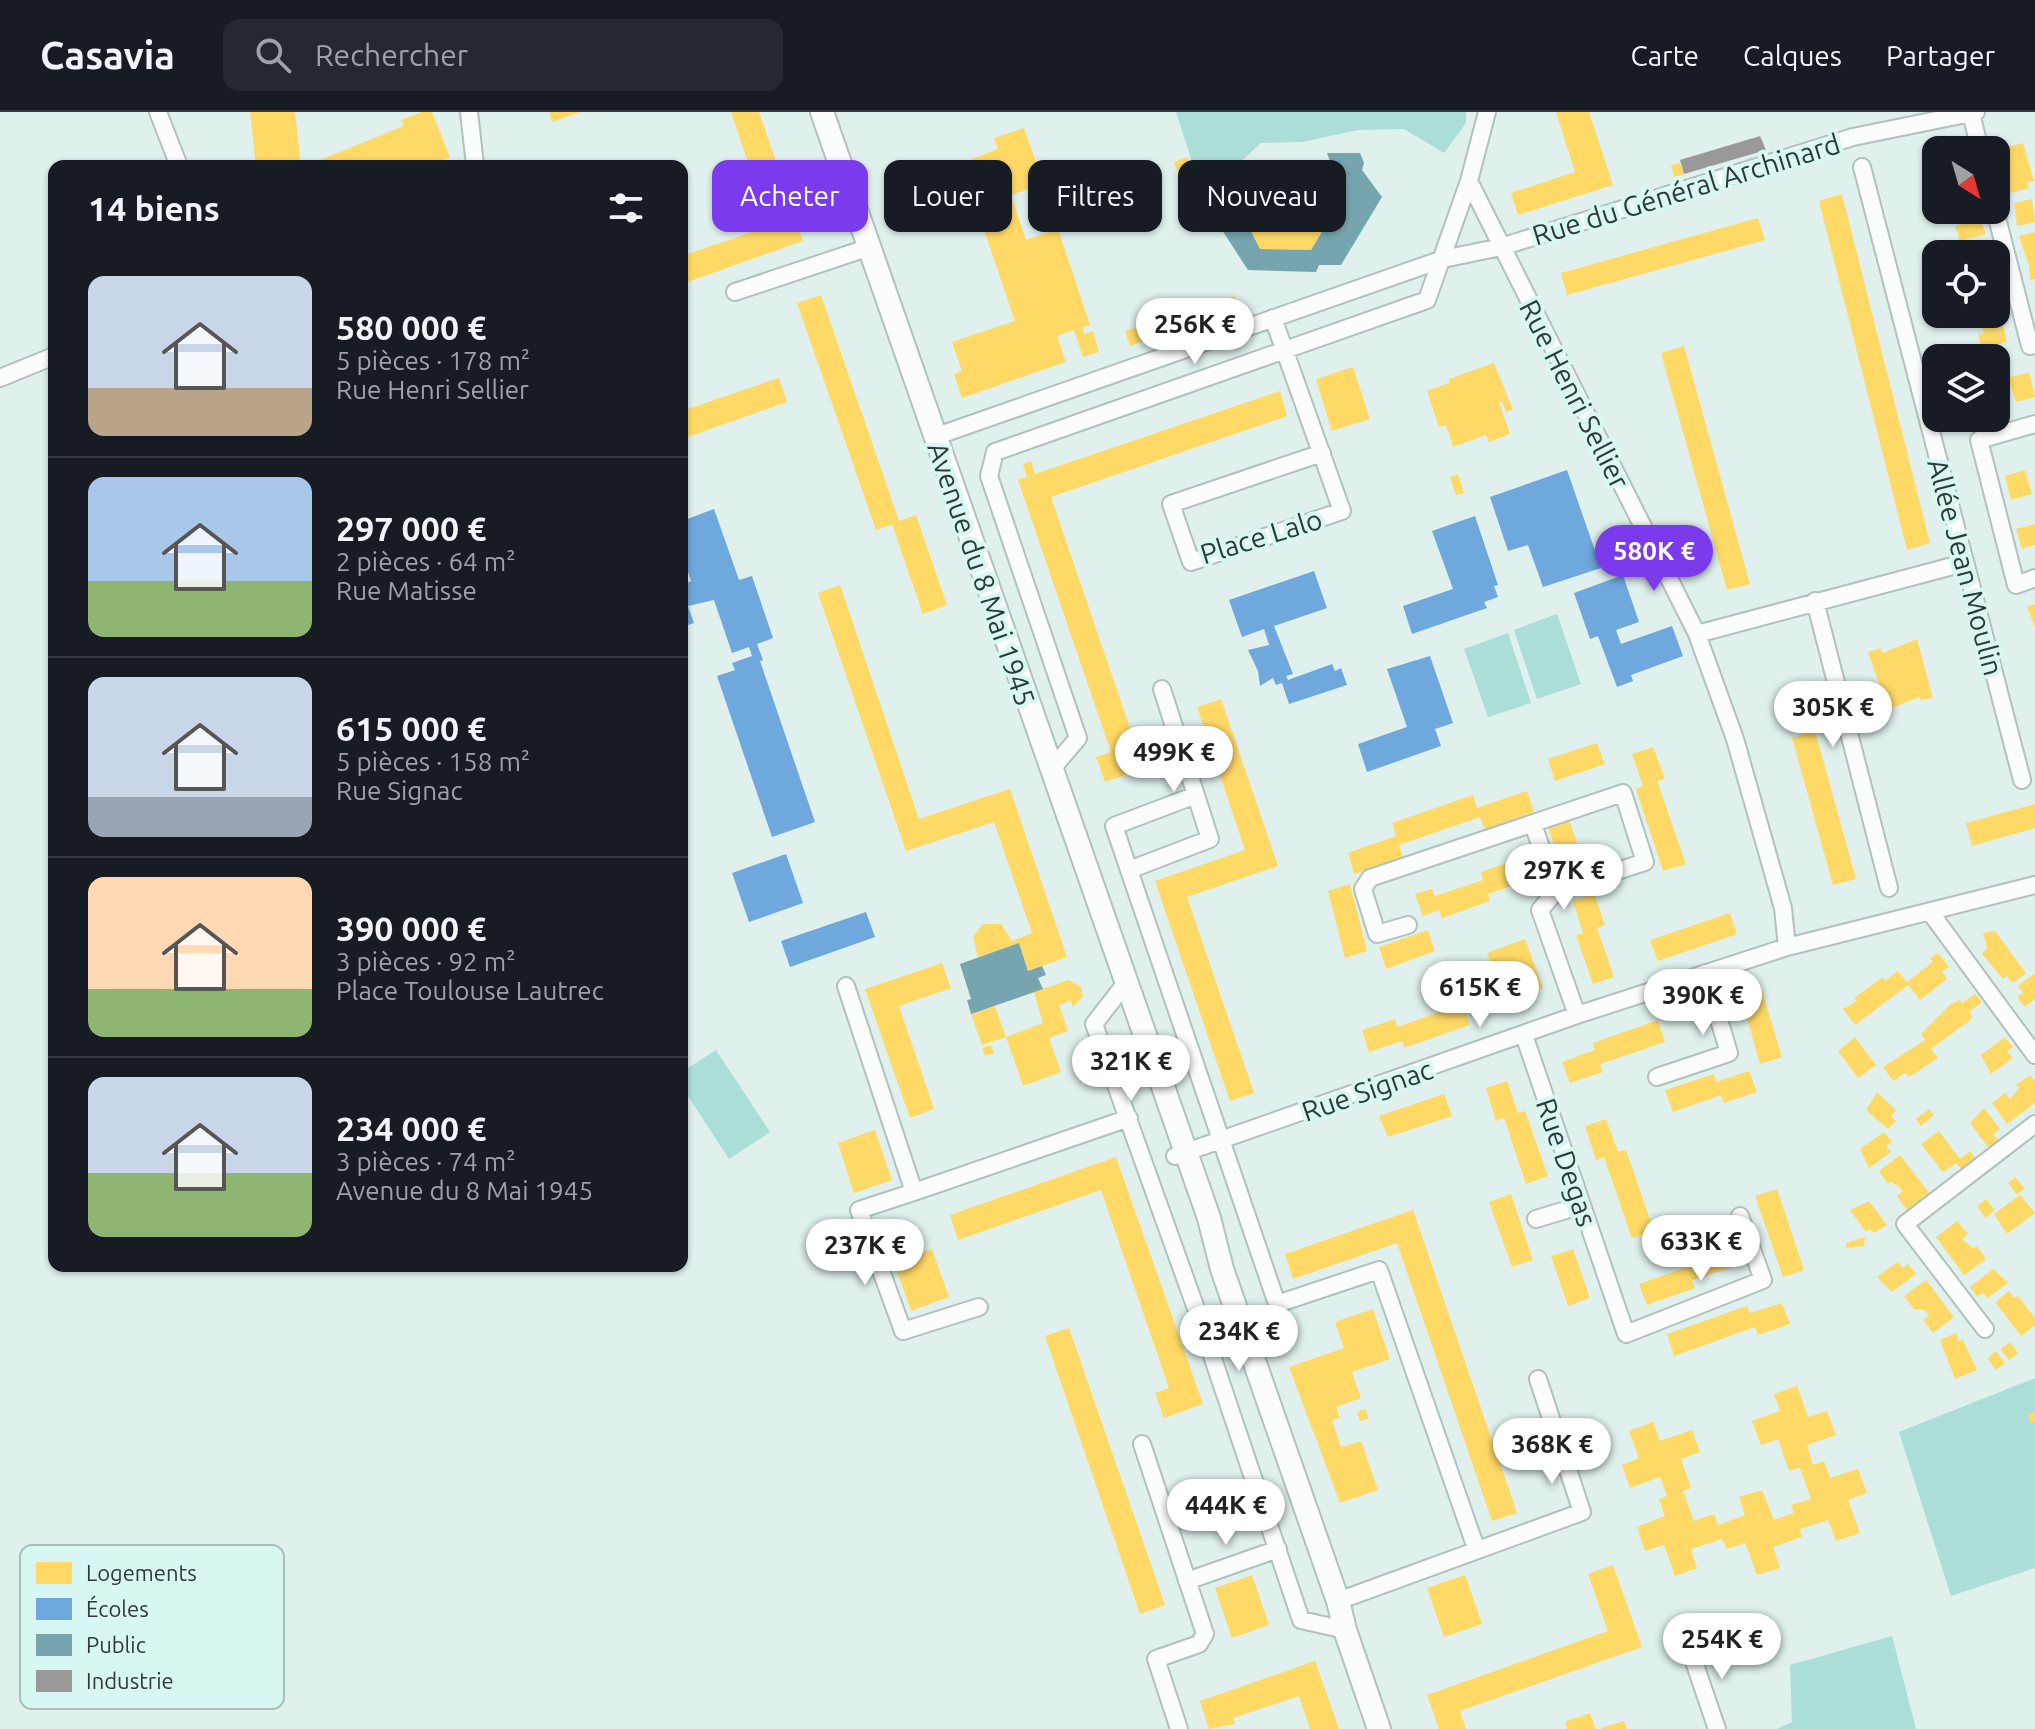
<!DOCTYPE html>
<html lang="fr">
<meta charset="utf-8">
<style>
body{margin:0;font-family:Ubuntu,sans-serif;background:#242831;color:#f1f3f6;height:100vh;display:flex;flex-direction:column;font-size:30px;white-space:nowrap}
*{box-sizing:border-box;margin:0}
p{font-size:26px;color:#9ea1a6}
.icon{flex:none;width:44px;height:44px;fill:none;stroke:currentColor;stroke-width:2;stroke-linecap:round;stroke-linejoin:round}
.map{position:relative;flex:1;overflow:hidden}
.panel{position:absolute;left:48px;top:48px;width:640px;height:1112px;display:flex;flex-direction:column;background:#171b24;border-radius:16px;box-shadow:0 2px 6px #0004}
.panel>*{flex:none}
.guide{position:absolute;left:712px;top:48px;width:760px;height:72px;display:flex;gap:16px}
.needle{width:52px;rotate:143deg}
.buttons{position:absolute;left:1922px;top:24px;display:grid;gap:16px}
.buttons a{display:grid;place-items:center;width:88px;height:88px;border-radius:16px;background:#171b24;box-shadow:0 2px 6px #0004;font-size:40px}
.price{position:absolute;translate:-50% -68px;padding:0 18px;border-radius:28px;background:#fff;color:#222;font-size:26px;line-height:52px;filter:drop-shadow(0 2px 4px #0008)}
.price::after{content:'';position:absolute;left:50%;top:48px;width:24px;height:18px;margin-left:-12px;background:inherit;clip-path:polygon(0 0,100% 0,50% 100%)}
.price.current{background:#7c3aed;color:#fff}
ul{padding:0;list-style:none}
li{display:flex;align-items:center;gap:24px;height:200px;padding:0 40px}
li+li{border-top:2px solid #363941}
li span{display:grid;place-items:center;flex:none;width:224px;height:160px;border-radius:16px;color:#555}
li>.icon{margin-inline-start:auto}
span .icon{width:96px;height:96px;fill:#fffc;stroke-width:1}
li b{font-size:34px}
h2{display:flex;justify-content:space-between;align-items:center;height:96px;padding:0 40px;font-size:34px}
.tag{padding:0 28px;border-radius:16px;background:#171b24;box-shadow:0 2px 6px #0004;font-size:28px;line-height:72px}
.tag.current{background:#7c3aed;color:#fff}
header{display:flex;align-items:center;gap:48px;box-sizing:border-box;height:112px;padding:0 40px;background:#171b24;border-bottom:2px solid #363941}
header strong{font-size:38px}
nav{display:flex;gap:44px;margin-inline-start:auto;font-size:28px}
.search{width:560px;height:72px;background:#242831;display:flex;align-items:center;gap:20px;box-sizing:border-box;padding:0 28px;border-radius:16px;color:#9ea1a6;font-size:30px}
.map>svg:first-child{display:block}
.green{fill:#acded8}
.homes{fill:#ffd966}
.schools{fill:#6fa8dc}
.public{fill:#76a5af}
.industry{fill:#999}
.lines{fill:none;stroke-linecap:round;stroke-linejoin:round}
.minor-casing{stroke:#b2c0be;stroke-width:20}
.secondary-casing{stroke:#b2c0be;stroke-width:26}
.minor{stroke:#fafdfc;stroke-width:16}
.secondary{stroke:#fafdfc;stroke-width:22}
.labels{text-anchor:middle;dominant-baseline:central;stroke-width:8;stroke-linejoin:round;paint-order:stroke}
.street-label{font-size:28px;fill:#2e3a39;stroke:#d8f7f2}
.key{fill:#d8f7f2;stroke:#a5beba;stroke-width:2}
.key-label{font-size:22px;fill:#2e3a39}
</style>
<header>
<strong>Casavia</strong>
<div class="search"><svg class="icon" aria-label="search" viewBox="0 0 24 24"><circle cx="10" cy="10" r="6"/><path d="M15 15l6 6"/></svg>Rechercher</div>
<nav><a>Carte</a><a>Calques</a><a>Partager</a></nav>
</header>
<div class="map">
<svg width="2035" height="1617" viewBox="0 0 2035 1617">
<rect width="100%" height="100%" fill="#dff0ed"/>
<path class="green" d="M1176,0H1466V11L1444,41L1404,17L1358,18L1302,30L1261,31L1233,57L1207,96Z
M1557,502L1581,572L1537,587L1514,518Z
M1508,521L1531,591L1488,605L1464,537Z
M716,938L770,1020L729,1047L682,975V960Z
M2035,1266V1456L1951,1484L1899,1320Z
M1892,1524L1916,1617H1777L1792,1610L1790,1553Z"/>
<path class="homes" d="M250,0H295L301,54H256Z
M421,0H432L450,45L428,54H305L404,14L401,8Z
M549,0H581L552,10Z
M731,0H759L803,129L682,172V144L770,114Z
M1556,0H1589L1613,73L1518,103L1511,81L1575,60Z
M1024,16L1044,72L1011,83L1026,128L1058,117L1090,213L1082,215L1084,222L1093,219L1099,240L1083,245L1074,218L1057,224L1066,250L962,286L954,262L962,259L952,230L1015,209L977,97H958L903,115L907,110L902,107L892,78L998,37L994,26Z
M2023,31L2034,69L2027,70L2029,76L2011,81L1997,37Z
M1187,45L1192,59L1179,63L1174,50Z
M1263,49L1314,50L1337,95L1311,138L1260,137L1236,90Z
M1680,51L1684,62L1674,65L1671,53Z
M1091,78L1096,92L1083,97L1078,82Z
M1842,82L1930,431L1907,438L1819,89Z
M2032,87L2035,110L2017,114L2014,91Z
M1978,101L1986,122L1960,129L1955,114L1962,112L1959,105Z
M1052,102L1055,112L1047,115L1044,105Z
M1758,106L1765,128L1567,183L1561,161Z
M2035,120V167L2030,168L2029,153L2019,124Z
M1989,132L1991,142H1962L1961,139Z
M821,183L899,409L916,403L947,493L923,502L892,412L876,418L797,191Z
M1235,184L1239,196L1226,201L1222,189Z
M1997,187L2007,230L1982,237L1978,223L1984,221L1980,207L1974,209L1972,202H1996Z
M1138,215L1143,229L1130,234L1125,219Z
M1684,234L1750,472L1727,478L1661,241Z
M1494,251L1513,298L1506,300L1502,289L1499,290L1510,322L1489,330L1486,323L1453,335L1446,313L1439,315L1427,279L1448,271L1449,274V267Z
M1353,255L1370,307L1332,319L1316,267Z
M2029,260L2035,285L2016,290L2008,266Z
M779,266L787,290L682,327V299Z
M1280,279L1287,304L1051,385L1144,657L1105,670L1096,645L1111,640L1018,368L1027,365L1023,352L1031,349L1035,362Z
M1996,281L2002,300L1996,302Z
M2025,358L2032,382L2011,388L2005,364Z
M1458,362L1464,381L1456,383L1450,365Z
M2035,412V433L2022,437L2016,417Z
M840,473L919,707L1010,677L1067,845L1028,859L1019,831L978,845L973,825L983,812H1001L1012,829L1032,821L994,710L906,739L818,481Z
M2035,492V515L2027,495Z
M1917,527L1933,586L1921,588L1919,585L1884,599L1880,583H1883L1868,540L1881,536L1883,541Z
M1221,587L1278,754L1187,785L1254,981L1230,989L1155,769L1245,738L1197,595Z
M1815,619L1856,767L1833,773L1792,626Z
M1597,631L1605,652L1555,669L1548,647Z
M1653,635L1665,667L1657,669L1686,752L1663,759L1636,677L1643,674L1632,642Z
M1527,679L1534,700L1485,717L1480,705L1399,733L1403,745L1354,762L1348,741L1396,724L1392,711L1473,683L1477,696Z
M2035,692V716L1972,734L1966,711Z
M1569,708L1586,756L1564,764L1548,715Z
M1513,749L1520,771L1488,782L1490,789L1442,806L1439,798L1423,804L1415,782L1432,777L1435,784L1483,768L1481,760Z
M1350,772L1367,839L1345,846L1328,779Z
M1594,781L1605,813L1597,816L1614,865L1593,872L1576,823L1583,821L1573,789Z
M1730,801L1737,822L1658,849L1650,828Z
M1428,818L1435,839L1386,857L1379,835Z
M1995,819L2026,861L2013,871L2007,864L2003,867L1982,842L1987,836L1983,821Z
M1525,827L1543,876L1505,889L1487,841Z
M1938,841L1949,855L1942,860L1947,867L1920,888L1908,873L1855,913L1843,897L1857,889L1854,886L1883,865L1885,869L1898,859L1907,870L1933,850L1930,846Z
M942,851L951,876L899,894L934,997L910,1006L865,877Z
M2035,861V887L2025,895L2017,885L2023,881L2018,874Z
M1069,868L1081,875L1083,884L1073,895L1071,889L1059,893L1068,919L1049,926L1061,960L1023,974L1006,925L1043,911L1034,880Z
M1762,879L1782,945L1760,952L1741,885Z
M1975,882L1982,890L1969,900L1973,906L1931,937L1938,946L1909,965L1905,961L1893,969L1883,955L1925,928L1921,922L1951,892L1960,888L1962,891Z
M1463,892L1470,913L1404,936L1402,929L1369,940L1362,918L1395,907L1397,915Z
M995,894L1006,925L982,933L971,902Z
M1658,908L1665,930L1600,952L1603,960L1570,971L1562,950L1595,938L1593,931Z
M1855,925L1876,953L1858,966L1838,939Z
M2005,925L2013,935L2007,939L2013,946L1991,962L1981,943Z
M991,933L994,941L985,944L982,936Z
M1749,959L1757,980L1724,991L1721,983L1673,1000L1665,978L1714,962L1716,970Z
M2030,963L2035,969V991L2007,1012L1992,991L2005,981L2010,987L2019,976L2016,973Z
M1507,969L1518,1001L1525,999L1548,1064L1526,1072L1504,1006L1496,1009L1486,976Z
M1877,980L1896,998L1891,1004L1896,1009L1888,1017L1866,998Z
M1444,982L1452,1004L1388,1025L1379,1004Z
M1984,996L2000,1017L1993,1022L1999,1029L1989,1036L1970,1011Z
M1929,997L1934,1003L1921,1014L1916,1007Z
M1606,1007L1618,1040L1626,1038L1654,1119L1632,1126L1604,1045L1596,1048L1585,1014Z
M875,1018L892,1068L854,1081L838,1031Z
M1939,1019L1960,1047L1970,1039L1975,1046L1961,1057L1956,1051L1943,1060L1921,1032Z
M1884,1020L1892,1030L1886,1034L1891,1040L1869,1056L1860,1037Z
M1900,1043L1929,1081L1907,1098L1897,1084L1903,1079L1898,1074L1891,1070L1888,1072L1879,1059Z
M1116,1045L1203,1292L1164,1306L1155,1281L1169,1276L1101,1078L958,1128L950,1103Z
M2015,1065L2024,1076L2017,1083L2008,1071Z
M1777,1077L1804,1158L1783,1165L1755,1084Z
M1511,1082L1533,1148L1512,1155L1489,1090Z
M2020,1083L2035,1101L2007,1122L1994,1102Z
M1986,1087L1995,1098L1985,1106L1977,1094Z
M1869,1089L1887,1113L1874,1121L1870,1117L1866,1120L1850,1098Z
M1413,1098L1517,1401L1492,1409L1397,1131L1293,1167L1285,1142Z
M1957,1109L1968,1122L1962,1127L1973,1136L1977,1134L1986,1147L1964,1163L1936,1125Z
M1865,1125L1864,1134L1847,1136L1846,1131Z
M1735,1130L1742,1152L1692,1168L1695,1176L1647,1193L1639,1172L1688,1155L1686,1146Z
M932,1137L949,1185L911,1199L894,1150Z
M1573,1137L1590,1186L1568,1194L1551,1144Z
M1898,1150L1903,1156L1908,1152L1916,1162L1892,1180L1877,1165Z
M1993,1157L2008,1171L1987,1186L1983,1181L1977,1184L1970,1175Z
M1926,1168L1954,1205L1933,1221L1923,1208L1929,1204L1925,1198L1914,1197L1904,1184Z
M2009,1179L2014,1186L2018,1184L2035,1206V1213L2021,1224L1995,1190Z
M1782,1191L1790,1212L1758,1223L1755,1215L1674,1244L1667,1222L1747,1194L1750,1201Z
M1373,1197L1390,1247L1352,1260L1361,1286L1336,1295L1340,1306L1332,1308L1341,1335L1361,1329L1378,1378L1340,1391L1289,1255L1344,1236L1335,1210Z
M1069,1216L1165,1493L1140,1502L1045,1224Z
M1956,1221L1959,1229L1963,1228L1977,1258L1955,1267L1940,1228Z
M2010,1230L2018,1241L2009,1248L2000,1237Z
M1996,1239L2005,1251L1996,1258L1987,1246Z
M1797,1274L1808,1305L1827,1299L1836,1323L1807,1333L1813,1353L1824,1349L1830,1366L1858,1357L1867,1381L1848,1388L1860,1421L1836,1429L1828,1408L1800,1417L1802,1425L1773,1435L1780,1456L1757,1463L1745,1431L1727,1437L1722,1427L1691,1437L1697,1456L1675,1464L1664,1433L1645,1439L1637,1415L1665,1404L1659,1387L1667,1384L1660,1365L1630,1376L1622,1353L1639,1346L1629,1319L1653,1310L1660,1329L1692,1318L1700,1340L1681,1347L1691,1376L1683,1379L1694,1409L1714,1402L1718,1413L1745,1403L1739,1385L1762,1378L1774,1408L1794,1401L1791,1393L1811,1387L1800,1356L1789,1359L1778,1327L1761,1333L1752,1309L1780,1299L1774,1282Z
M1365,1297L1369,1306L1360,1309L1357,1300Z
M2035,1300V1310L2031,1311L2027,1303Z
M1613,1453L1642,1535L1460,1599L1466,1617H1439L1427,1583L1608,1519L1588,1462Z
M1252,1463L1269,1513L1232,1526L1215,1476Z
M1465,1463L1482,1512L1444,1525L1427,1476Z
M1315,1549L1339,1617H1310L1299,1584L1233,1606L1235,1612L1209,1617L1200,1589Z
M1590,1601L1596,1617H1567L1565,1610Z
M1624,1609L1627,1617H1601V1616Z"/>
<path class="schools" d="M1567,358L1601,456L1543,475L1528,433L1508,439L1490,385Z
M714,397L739,468L752,464L773,526L757,532L763,548L760,549L815,710L772,725L717,564L735,558L732,551L752,544L749,535L732,541L714,488L688,494L694,511L682,515V473L691,469L682,442V409Z
M1475,404L1498,473L1494,474L1498,485L1484,490L1487,496L1412,522L1403,494L1453,477L1432,419Z
M1314,459L1327,496L1274,514L1293,562L1286,564L1288,568L1332,552L1335,559L1341,556L1347,573L1289,592L1282,571L1276,573L1273,566L1260,574L1258,559L1248,538L1269,533L1264,517L1242,525L1229,488Z
M1623,463L1639,510L1616,518L1621,532L1672,514L1683,544L1631,563L1633,569L1617,575L1598,524L1590,527L1574,481Z
M1430,544L1453,611L1435,617L1441,634L1367,660L1358,632L1407,615L1387,557Z
M786,742L803,791L749,810L732,761Z
M866,800L875,825L790,855L781,829Z"/>
<path class="public" d="M1327,41H1360L1364,51L1362,58L1382,85L1341,153H1319L1316,160L1248,158L1220,115L1222,112L1217,104L1226,90H1236L1260,137L1311,138L1337,95L1317,56H1326L1330,49Z
M1019,831L1028,859L1042,854L1046,863L1038,866L1043,877L971,902L967,888L971,887L960,852Z"/>
<path class="industry" d="M1760,24L1766,38L1684,62L1680,48Z"/>
<g class="lines">
<defs>
<path id="minor" d="M158,0L179,54
M469,0L475,53L472,54
M1487,0L1469,69L1697,522L1735,627L1783,796L1787,835
M1971,1L1980,38
M1862,55L2022,668
M1995,98L2030,234L2035,233
M735,180L870,135
M1273,206L1342,399L1191,450L1171,392L1322,341
M0,266L54,244
M2035,312L1979,328L2016,473L2035,466
M934,325L1443,147L1501,135L1853,25L1976,0
M1815,489L1889,776
M1697,522L1964,451
M1051,658L1078,626L989,364L995,340L1427,188L1469,69
M1196,683L1114,714L1277,1192L1379,1158L1476,1436
M1533,712L1556,779L1540,798L1577,903
M1129,758L1210,727L1162,577
M1930,800L2035,943
M1408,813L1377,822L1363,777L1370,766L1623,681L1645,750L1556,779
M1125,872L1094,912L1199,1205L1301,1508L1345,1518
M846,874L914,1080L1129,1006
M1524,923L1626,1222L1763,1168L1740,1104
M1657,965L1729,941L1705,861
M1175,1044L1577,903L1787,835L2035,773
M914,1080L859,1098L903,1219L979,1195
M1536,1107L1582,1093
M1985,1217L1905,1112L2035,1012
M1142,1332L1205,1522L1199,1532L1156,1547L1179,1617
M1187,1469L1278,1437
M1338,1489L1582,1400L1538,1267
M1689,1535L1717,1617"/>
<path id="secondary" d="M822,0L1209,1106L1222,1157L1338,1489L1345,1518L1379,1617"/>
</defs>
<use href="#minor" class="minor-casing"/>
<use href="#secondary" class="secondary-casing"/>
<use href="#minor" class="minor"/>
<use href="#secondary" class="secondary"/>
</g>
<g class="labels">
<g class="street-label">
<text transform="translate(1686 77) rotate(-17)">Rue du Général Archinard</text>
<text transform="translate(1575 282) rotate(63)">Rue Henri Sellier</text>
<text transform="translate(1261 424) rotate(-17)">Place Lalo</text>
<text transform="translate(1966 455) rotate(75)">Allée Jean Moulin</text>
<text transform="translate(982 462) rotate(71)">Avenue du 8 Mai 1945</text>
<text transform="translate(1367 978) rotate(-19)">Rue Signac</text>
<text transform="translate(1567 1050) rotate(71)">Rue Degas</text>
</g>
</g>
<rect x="20" y="1433" width="264" height="164" rx="12" class="key"/>
<rect x="36" y="1450" width="36" height="22" fill="#ffd966"/>
<rect x="36" y="1486" width="36" height="22" fill="#6fa8dc"/>
<rect x="36" y="1522" width="36" height="22" fill="#76a5af"/>
<rect x="36" y="1558" width="36" height="22" fill="#999"/>
<g class="key-label">
<text x="86" y="1469">Logements</text>
<text x="86" y="1505">Écoles</text>
<text x="86" y="1541">Public</text>
<text x="86" y="1577">Industrie</text>
</g>
</svg>
<div class="buttons">
<a><svg class="needle" viewBox="-14 -14 28 28"><path d="M0-13l5 13h-10z" fill="#e53935"/><path d="M0 13l5-13h-10z" fill="#9ea1a6"/></svg></a>
<a><svg class="icon" aria-label="locate" viewBox="0 0 24 24"><circle cx="12" cy="12" r="6"/><path d="M12 2v4M12 18v4M2 12h4M18 12h4"/></svg></a>
<a><svg class="icon" aria-label="layers" viewBox="0 0 24 24"><path d="M12 4l9 5-9 5-9-5zM3 14l9 5 9-5"/></svg></a>
</div>
<b class="price" style="left:1195px;top:254px">256K €</b>
<b class="price current" style="left:1654px;top:481px">580K €</b>
<b class="price" style="left:1833px;top:637px">305K €</b>
<b class="price" style="left:1174px;top:682px">499K €</b>
<b class="price" style="left:1564px;top:800px">297K €</b>
<b class="price" style="left:1480px;top:917px">615K €</b>
<b class="price" style="left:1703px;top:925px">390K €</b>
<b class="price" style="left:1131px;top:991px">321K €</b>
<b class="price" style="left:1701px;top:1171px">633K €</b>
<b class="price" style="left:865px;top:1175px">237K €</b>
<b class="price" style="left:1239px;top:1261px">234K €</b>
<b class="price" style="left:1552px;top:1374px">368K €</b>
<b class="price" style="left:1226px;top:1435px">444K €</b>
<b class="price" style="left:1722px;top:1569px">254K €</b>
<div class="guide">
<a class="tag current">Acheter</a>
<a class="tag">Louer</a>
<a class="tag">Filtres</a>
<a class="tag">Nouveau</a>
</div>
<section class="panel">
<h2>14 biens<svg class="icon" aria-label="filters" viewBox="0 0 24 24"><path d="M4 7h16M4 17h16"/><circle cx="9" cy="7" r="2"/><circle cx="15" cy="17" r="2"/></svg></h2>
<ul>
<li><span style="background:linear-gradient(#c9d6e8 70%,#b9a48a 0)"><svg class="icon" aria-label="home" viewBox="0 0 24 24"><path d="M3 11l9-7 9 7M6 9v11h12V9"/></svg></span><div><b>580 000 €</b><p>5 pièces · 178 m²</p><p>Rue Henri Sellier</p></div></li>
<li><span style="background:linear-gradient(#a9c7e8 65%,#8fb573 0)"><svg class="icon" aria-label="home" viewBox="0 0 24 24"><path d="M3 11l9-7 9 7M6 9v11h12V9"/></svg></span><div><b>297 000 €</b><p>2 pièces · 64 m²</p><p>Rue Matisse</p></div></li>
<li><span style="background:linear-gradient(#c9d6e8 75%,#9aa5b1 0)"><svg class="icon" aria-label="home" viewBox="0 0 24 24"><path d="M3 11l9-7 9 7M6 9v11h12V9"/></svg></span><div><b>615 000 €</b><p>5 pièces · 158 m²</p><p>Rue Signac</p></div></li>
<li><span style="background:linear-gradient(#ffd9b3 70%,#8fb573 0)"><svg class="icon" aria-label="home" viewBox="0 0 24 24"><path d="M3 11l9-7 9 7M6 9v11h12V9"/></svg></span><div><b>390 000 €</b><p>3 pièces · 92 m²</p><p>Place Toulouse Lautrec</p></div></li>
<li><span style="background:linear-gradient(#c9d6e8 60%,#8fb573 0)"><svg class="icon" aria-label="home" viewBox="0 0 24 24"><path d="M3 11l9-7 9 7M6 9v11h12V9"/></svg></span><div><b>234 000 €</b><p>3 pièces · 74 m²</p><p>Avenue du 8 Mai 1945</p></div></li>
</ul>
</section>
</div>
